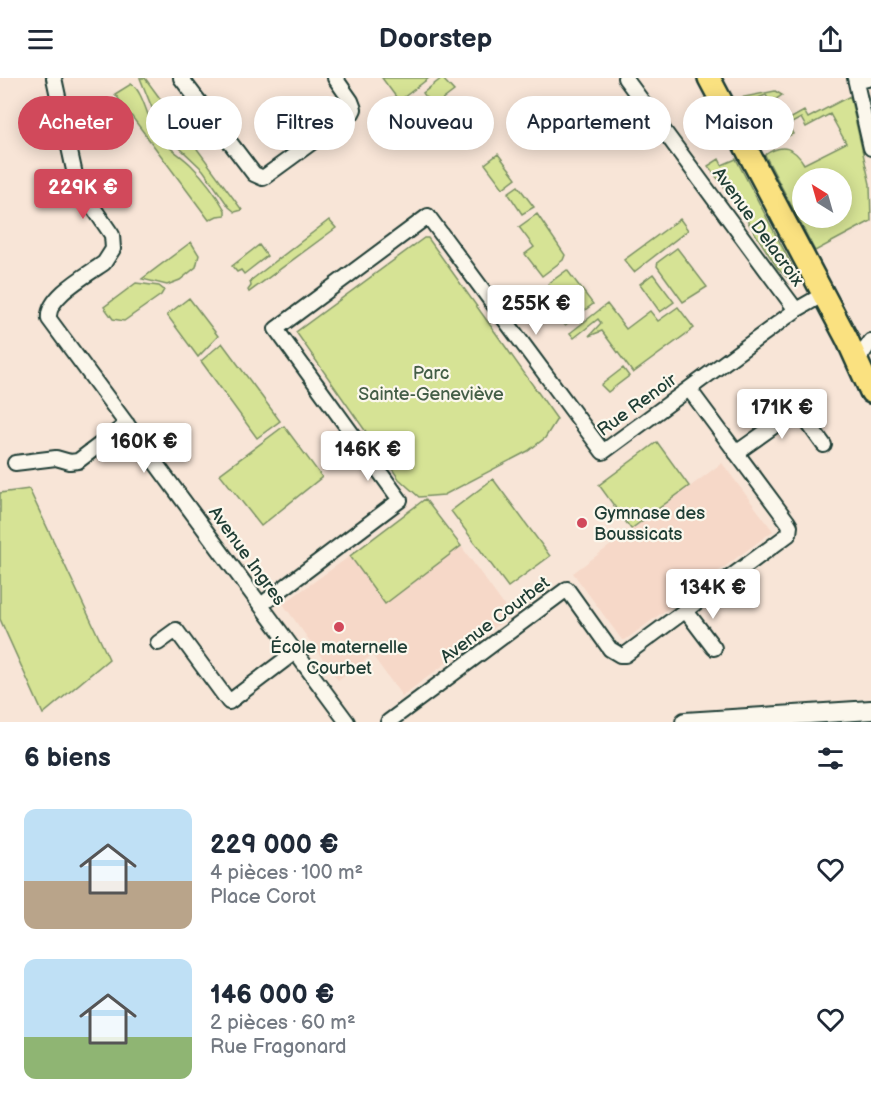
<!DOCTYPE html>
<html lang="fr">
<meta charset="utf-8">
<style>
body{margin:0;font-family:"Balsamiq Sans",sans-serif;background:#f6f6f7;color:#1f2937;height:100vh;display:flex;flex-direction:column;font-size:22px;white-space:nowrap}
*{box-sizing:border-box;margin:0}
p{font-size:20px;color:#747a83}
.icon{flex:none;width:33px;height:33px;fill:none;stroke:currentColor;stroke-width:2;stroke-linecap:round;stroke-linejoin:round}
.map{position:relative;height:644px;overflow:hidden}
.details{display:flex;flex-direction:column;background:#fff;flex:1}
.details>*{flex:none}
.hud{position:absolute;left:18px;top:18px;width:836px;height:54px;display:flex;gap:12px}
.needle{width:39px;rotate:323deg}
.tools{position:absolute;left:792px;top:90px;display:grid;gap:12px}
.tools a{display:grid;place-items:center;width:60px;height:60px;border-radius:50%;background:#fff;box-shadow:0 3px 15px #0003;font-size:30px}
.price{position:absolute;translate:-50% -51px;padding:0 14px;border-radius:6px;background:#fff;color:#222;font-size:20px;line-height:39px;filter:drop-shadow(0 2px 3px #0008)}
.price::after{content:'';position:absolute;left:50%;top:36px;width:18px;height:14px;margin-left:-9px;background:inherit;clip-path:polygon(0 0,100% 0,50% 100%)}
.price.current{background:#d1495b;color:#fff}
ul{padding:0;list-style:none}
li{display:flex;align-items:center;gap:18px;height:150px;padding:0 24px}
li span{display:grid;place-items:center;flex:none;width:168px;height:120px;border-radius:12px;color:#555}
li>.icon{margin-inline-start:auto}
span .icon{width:72px;height:72px;fill:#fffc;stroke-width:1}
li b{font-size:26px}
h2{display:flex;justify-content:space-between;align-items:center;height:72px;padding:0 24px;font-size:26px}
.pill{padding:0 21px;border-radius:27px;background:#fff;box-shadow:0 3px 15px #0003;font-size:21px;line-height:54px}
.pill.current{background:#d1495b;color:#fff}
header{display:flex;justify-content:space-between;align-items:center;height:78px;padding:0 24px;background:#fff;font-size:27px;font-weight:700}
.map>svg:first-child{display:block}
.built{fill:#f6d8c8}
.green{fill:#d6e395;stroke:#7a9064;stroke-width:1.5;fill-rule:evenodd}
.lines{fill:none;stroke-linecap:round;stroke-linejoin:round}
.minor-casing{stroke:#1f3d34;stroke-width:18}
.secondary-casing{stroke:#1f3d34;stroke-width:22}
.primary-casing{stroke:#1f3d34;stroke-width:26}
.minor{stroke:#fbf7ec;stroke-width:14}
.secondary{stroke:#fbf7ec;stroke-width:18}
.primary{stroke:#fae180;stroke-width:21}
.poi-dot{fill:#d1495b;stroke:#fbf7ec;stroke-width:2}
.labels{text-anchor:middle;dominant-baseline:central;stroke-width:4.5;stroke-linejoin:round;paint-order:stroke}
.street-label{font-size:18px;fill:#1f3d34;stroke:#fbf7ec}
.park-label{font-size:18px;fill:#445e47;stroke:#fbf7ec}
.poi-label{font-size:18px;fill:#1f3d34;stroke:#fbf7ec;text-anchor:start}
</style>
<header><svg class="icon" aria-label="menu" viewBox="0 0 24 24"><path d="M4 6h16M4 12h16M4 18h16"/></svg>Doorstep<svg class="icon" aria-label="share" viewBox="0 0 24 24"><path d="M12 15V3M7 8l5-5 5 5M5 13v7h14v-7"/></svg></header>
<div class="map">
<svg width="871" height="644" viewBox="0 0 871 644">
<rect width="100%" height="100%" fill="#f8e5d7"/>
<filter id="ink" filterUnits="userSpaceOnUse"><feTurbulence type="fractalNoise" baseFrequency=".0167" numOctaves="2"/><feDisplacementMap in="SourceGraphic" scale="12" xChannelSelector="R" yChannelSelector="G"/><feConvolveMatrix kernelMatrix="1 2 1 2 8 2 1 2 1" color-interpolation-filters="sRGB"/></filter>
<g filter="url(#ink)">
<path class="built" d="M722,385L773,453L625,562H622L573,495Z
M461,468L511,537L402,618L372,577L338,602L283,526L350,478L385,525Z"/>
<path class="green" d="M140,0H145L242,132L235,134L229,129L203,92L161,52Z
M382,0H429L399,23Z
M442,0L454,13L433,29L423,15Z
M131,6C143,12 148,43 156,55C165,69 180,76 191,87C204,100 216,116 225,132V137L217,138L209,142L115,16Z
M775,13L782,17L775,22L788,42L804,33L808,40L850,18L870,106L871,143L815,173L765,77C782,65 794,69 804,86L846,65L830,36L806,49L801,40L788,47L793,56L762,69L757,64L784,51L766,17L753,22L737,31L734,21ZM802,100H842V140H802Z
M416,19L427,34L414,44L403,29Z
M498,76L516,100L503,110L485,86Z
M719,81L722,87L736,81L799,201L792,204L778,191L732,119L708,88Z
M518,108L534,129L522,136L508,115Z
M537,136L565,177L563,182L542,198L525,176L534,169L519,149Z
M680,141L688,152L634,194L624,182Z
M329,142L336,150L249,214L248,212L251,208L250,203Z
M424,160H428L557,341L545,360L528,373L444,417L419,419L399,401L296,254Z
M191,164L199,177L196,189L180,202L167,207L142,201Z
M259,167L267,178L244,196L241,192L237,194L232,188Z
M677,170L707,209L683,224L657,188L658,184Z
M567,192L593,226L565,247L561,242L569,235L548,206Z
M653,196L674,224L660,234L640,206Z
M136,205L159,208L164,212L161,217L124,243L113,241L104,229Z
M189,220L218,258L198,279L167,237Z
M607,226L626,251L650,233L658,243L678,229L694,250L633,295L602,253L589,258L601,245L598,241L574,260L570,255Z
M222,265L280,343L257,360L201,283Z
M623,290L629,298L608,314L601,307Z
M284,348L322,399L261,448L220,396Z
M657,364L689,408L631,451L599,407Z
M493,401L550,478L508,509L451,433Z
M29,411L109,581L43,636L0,541V415Z
M425,421L461,468L385,526L350,478Z"/>
<g class="lines">
<defs>
<path id="minor" d="M54,0L77,106L112,157L113,171L104,185C87,197 46,219 49,241L347,644
M181,0L254,96L263,100L352,35L354,31L351,23L335,0
M625,0L796,232
M855,0L871,70
M856,4L871,0
M858,282L871,263
M736,375L798,331L824,367
M15,385L56,380L70,384L78,383L127,346
M261,527L400,422L276,251L428,138L603,374L796,232L824,216
M686,533L714,570
M158,565L176,552L229,624L295,574
M388,644L567,511L610,571L620,577H625L789,456L790,448L787,443L689,311"/>
<path id="secondary" d="M685,644L871,632"/>
<path id="primary" d="M709,0L847,261L871,314"/>
</defs>
<use href="#minor" class="minor-casing"/>
<use href="#secondary" class="secondary-casing"/>
<use href="#primary" class="primary-casing"/>
<use href="#minor" class="minor"/>
<use href="#secondary" class="secondary"/>
<use href="#primary" class="primary"/>
</g>
</g>
<g class="poi-dot">
<circle cx="582" cy="445" r="6"/>
<circle cx="339" cy="549" r="6"/>
</g>
<g class="labels">
<g class="street-label">
<text transform="translate(758 149) rotate(54)">Avenue Delacroix</text>
<text transform="translate(637 327) rotate(-36)">Rue Renoir</text>
<text transform="translate(247 478) rotate(54)">Avenue Ingres</text>
<text transform="translate(495 542) rotate(-37)">Avenue Courbet</text>
</g>
<g class="park-label">
<text x="431" y="295">Parc<tspan x="431" dy="21">Sainte-Geneviève</tspan></text>
</g>
<g class="poi-label">
<text x="594" y="435">Gymnase des<tspan x="594" dy="21">Boussicats</tspan></text>
<text x="339" y="569" text-anchor="middle">École maternelle<tspan x="339" dy="21">Courbet</tspan></text>
</g>
</g>
</svg>
<div class="tools">
<a><svg class="needle" viewBox="-14 -14 28 28"><path d="M0-13l5 13h-10z" fill="#e53935"/><path d="M0 13l5-13h-10z" fill="#747a83"/></svg></a>
</div>
<b class="price current" style="left:83px;top:142px">229K €</b>
<b class="price" style="left:536px;top:258px">255K €</b>
<b class="price" style="left:782px;top:362px">171K €</b>
<b class="price" style="left:144px;top:396px">160K €</b>
<b class="price" style="left:368px;top:404px">146K €</b>
<b class="price" style="left:713px;top:542px">134K €</b>
<div class="hud">
<a class="pill current">Acheter</a>
<a class="pill">Louer</a>
<a class="pill">Filtres</a>
<a class="pill">Nouveau</a>
<a class="pill">Appartement</a>
<a class="pill">Maison</a>
</div>
</div>
<section class="details">
<h2>6 biens<svg class="icon" aria-label="filters" viewBox="0 0 24 24"><path d="M4 7h16M4 17h16"/><circle cx="9" cy="7" r="2"/><circle cx="15" cy="17" r="2"/></svg></h2>
<ul>
<li><span style="background:linear-gradient(#bfe0f5 60%,#b9a48a 0)"><svg class="icon" aria-label="home" viewBox="0 0 24 24"><path d="M3 11l9-7 9 7M6 9v11h12V9"/></svg></span><div><b>229 000 €</b><p>4 pièces · 100 m²</p><p>Place Corot</p></div><svg class="icon" aria-label="heart" viewBox="0 0 24 24"><path d="M12 20l-8-8c-3-5 5-10 8-4 3-6 11-1 8 4z"/></svg></li>
<li><span style="background:linear-gradient(#bfe0f5 65%,#8fb573 0)"><svg class="icon" aria-label="home" viewBox="0 0 24 24"><path d="M3 11l9-7 9 7M6 9v11h12V9"/></svg></span><div><b>146 000 €</b><p>2 pièces · 60 m²</p><p>Rue Fragonard</p></div><svg class="icon" aria-label="heart" viewBox="0 0 24 24"><path d="M12 20l-8-8c-3-5 5-10 8-4 3-6 11-1 8 4z"/></svg></li>
</ul>
</section>
